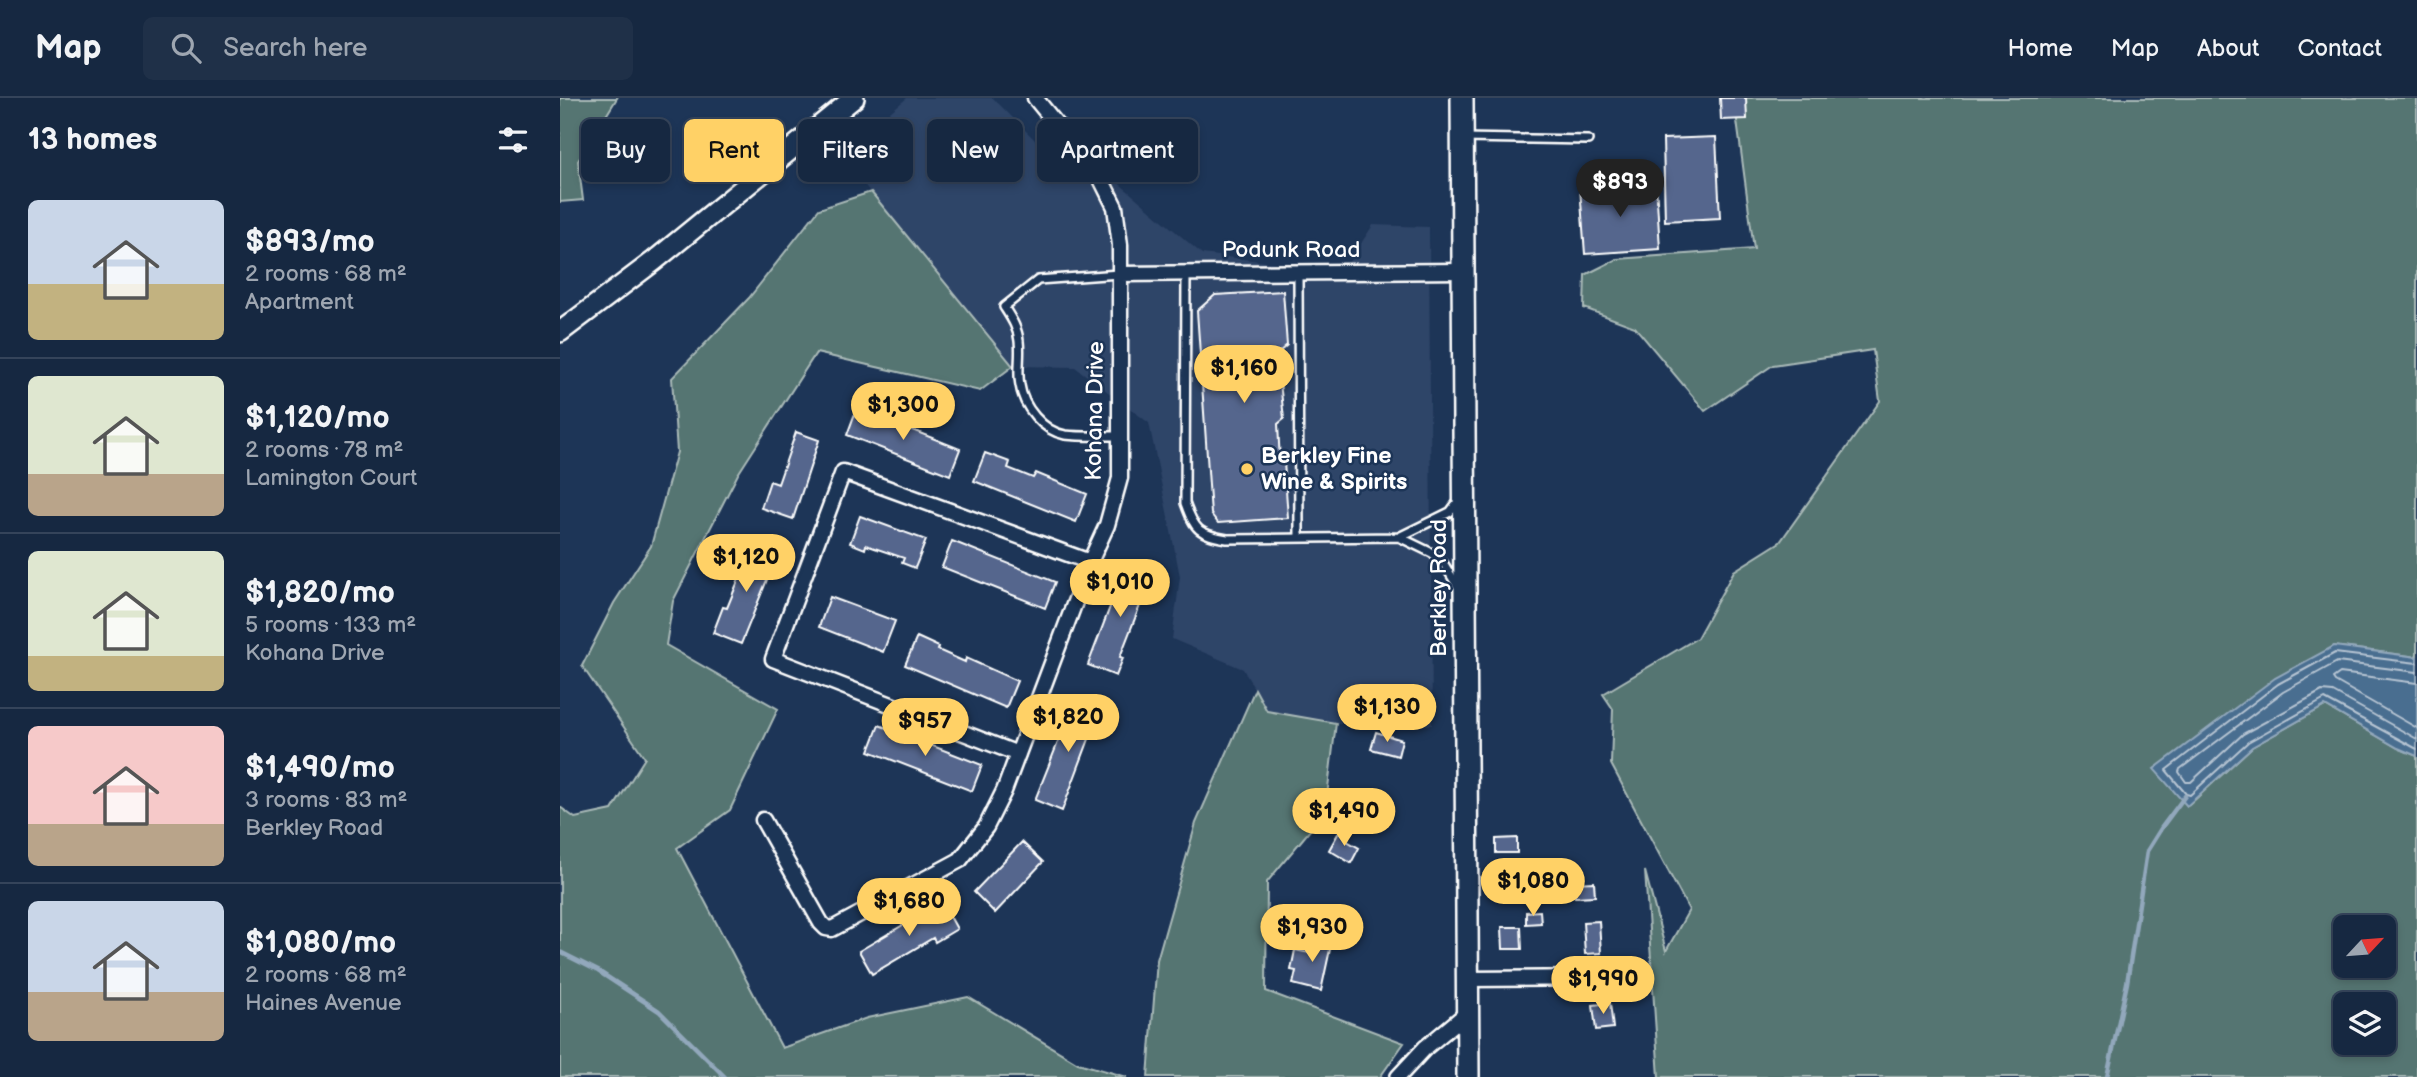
<!DOCTYPE html>
<meta charset="utf-8">
<style>
body{margin:0;font-family:"Balsamiq Sans",sans-serif;background:#1f3048;color:#f1f3f6;height:100vh;display:flex;flex-direction:column;font-size:26px;white-space:nowrap}
*{box-sizing:border-box;margin:0}
p{font-size:23px;color:#9ea6b1}
.icon{flex:none;width:38px;height:38px;fill:none;stroke:currentColor;stroke-width:2;stroke-linecap:round;stroke-linejoin:round}
.map{position:relative;flex:1;overflow:hidden}
.panel{display:flex;flex-direction:column;background:#162841;width:560px}
.panel>*{flex:none}
.top-card{position:absolute;left:21px;top:21px;width:665px;height:63px;display:flex;gap:14px}
.needle{width:46px;rotate:64deg}
.fabs{position:absolute;left:1773px;top:817px;display:grid;gap:14px}
.fabs a{display:grid;place-items:center;width:63px;height:63px;border-radius:10px;background:#162841;box-shadow:0 4px 10px #0003,0 0 0 2px #35445a;font-size:35px}
.price{position:absolute;translate:-50% -60px;padding:0 16px;border-radius:24px;background:#ffd166;color:#111;font-size:23px;line-height:46px;filter:drop-shadow(0 2px 4px #0008)}
.price::after{content:'';position:absolute;left:50%;top:42px;width:21px;height:16px;margin-left:-10px;background:inherit;clip-path:polygon(0 0,100% 0,50% 100%)}
.price.active{background:#222;color:#fff}
ul{padding:0;list-style:none}
li{display:flex;align-items:center;gap:21px;height:175px;padding:0 28px}
li+li{border-top:2px solid #35445a}
li span{display:grid;place-items:center;flex:none;width:196px;height:140px;border-radius:10px;color:#555}
li>.icon{margin-inline-start:auto}
span .icon{width:84px;height:84px;fill:#fffc;stroke-width:1}
li b{font-size:30px}
h2{display:flex;justify-content:space-between;align-items:center;height:84px;padding:0 28px;font-size:30px}
.pill{padding:0 24px;border-radius:10px;background:#162841;box-shadow:0 4px 10px #0003,0 0 0 2px #35445a;font-size:24px;line-height:63px}
.pill.active{background:#ffd166;color:#111}
header{display:flex;align-items:center;gap:42px;box-sizing:border-box;height:98px;padding:0 35px;background:#162841;border-bottom:2px solid #35445a}
header strong{font-size:33px}
nav{display:flex;gap:38px;margin-inline-start:auto;font-size:24px}
.search{width:490px;height:63px;background:#1f3048;display:flex;align-items:center;gap:18px;box-sizing:border-box;padding:0 24px;border-radius:10px;color:#9ea6b1;font-size:26px}
main{display:flex;flex:1;min-height:0}
.map>svg:first-child{display:block}
.built{fill:#2e4467}
.green{fill:#547472;stroke:#aabab8;stroke-width:2;fill-rule:evenodd}
.water{fill:#4a6e90;stroke:#92a8bc;stroke-width:2}
.lines{fill:none;stroke-linecap:round;stroke-linejoin:round}
.shore{stroke:#b7c5d3;stroke-width:2}
.stream{stroke:#92a8bc;stroke-width:4.5}
.building{fill:#54668d;stroke:#fff;stroke-width:2}
.lane-casing{stroke:#fff;stroke-width:12}
.street-casing{stroke:#fff;stroke-width:19}
.secondary-casing{stroke:#fff;stroke-width:24}
.primary-casing{stroke:#fff;stroke-width:26}
.lane{stroke:#1d3557;stroke-width:7}
.street{stroke:#1d3557;stroke-width:14}
.secondary{stroke:#1d3557;stroke-width:19}
.primary{stroke:#1d3557;stroke-width:21}
.poi-dot{fill:#ffd166;stroke:#1d3557;stroke-width:2.5}
.labels{text-anchor:middle;dominant-baseline:central;stroke-width:5;stroke-linejoin:round;paint-order:stroke}
.street-label{font-size:23px;fill:#fff;stroke:#1d3557}
.poi-label{font-size:23px;font-weight:bold;fill:#fff;stroke:#1d3557;text-anchor:start}
</style>
<header>
<strong>Map</strong>
<div class="search"><svg class="icon" aria-label="search" viewBox="0 0 24 24"><circle cx="10" cy="10" r="6"/><path d="M15 15l6 6"/></svg>Search here</div>
<nav><a>Home</a><a>Map</a><a>About</a><a>Contact</a></nav>
</header>
<main>
<section class="panel">
<h2>13 homes<svg class="icon" aria-label="filters" viewBox="0 0 24 24"><path d="M4 7h16M4 17h16"/><circle cx="9" cy="7" r="2"/><circle cx="15" cy="17" r="2"/></svg></h2>
<ul>
<li><span style="background:linear-gradient(#c9d6e8 60%,#c2b280 0)"><svg class="icon" aria-label="home" viewBox="0 0 24 24"><path d="M3 11l9-7 9 7M6 9v11h12V9"/></svg></span><div><b>$893/mo</b><p>2 rooms · 68 m²</p><p>Apartment</p></div></li>
<li><span style="background:linear-gradient(#dfe7d0 70%,#b9a48a 0)"><svg class="icon" aria-label="home" viewBox="0 0 24 24"><path d="M3 11l9-7 9 7M6 9v11h12V9"/></svg></span><div><b>$1,120/mo</b><p>2 rooms · 78 m²</p><p>Lamington Court</p></div></li>
<li><span style="background:linear-gradient(#dfe7d0 75%,#c2b280 0)"><svg class="icon" aria-label="home" viewBox="0 0 24 24"><path d="M3 11l9-7 9 7M6 9v11h12V9"/></svg></span><div><b>$1,820/mo</b><p>5 rooms · 133 m²</p><p>Kohana Drive</p></div></li>
<li><span style="background:linear-gradient(#f6c9c9 70%,#b9a48a 0)"><svg class="icon" aria-label="home" viewBox="0 0 24 24"><path d="M3 11l9-7 9 7M6 9v11h12V9"/></svg></span><div><b>$1,490/mo</b><p>3 rooms · 83 m²</p><p>Berkley Road</p></div></li>
<li><span style="background:linear-gradient(#c9d6e8 65%,#b9a48a 0)"><svg class="icon" aria-label="home" viewBox="0 0 24 24"><path d="M3 11l9-7 9 7M6 9v11h12V9"/></svg></span><div><b>$1,080/mo</b><p>2 rooms · 68 m²</p><p>Haines Avenue</p></div></li>
</ul>
</section>
<div class="map">
<svg width="1857" height="979" viewBox="0 0 1857 979">
<rect width="100%" height="100%" fill="#1d3557"/>
<filter id="ink" filterUnits="userSpaceOnUse"><feTurbulence type="fractalNoise" baseFrequency=".0143" numOctaves="2"/><feDisplacementMap in="SourceGraphic" scale="14" xChannelSelector="R" yChannelSelector="G"/><feConvolveMatrix kernelMatrix="1 2 1 2 8 2 1 2 1" color-interpolation-filters="sRGB"/></filter>
<g filter="url(#ink)">
<path class="built" d="M347,0H433L487,54L508,42L642,156L783,173L813,127L869,129L872,627L776,625L707,613L683,571L612,541L620,478L589,325L515,269L453,268L279,56Z"/>
<path class="green" d="M0,0H57L18,63L23,102L0,104Z
M1174,0H1857V559L1774,548L1628,708L1692,649L1765,608L1838,650L1857,658V979H1099L1085,773L1106,853L1129,812L1051,666L1053,611L1043,596L1137,540L1174,473L1220,444L1320,303L1313,252L1213,267L1145,313L1075,229L1024,210L1025,177L1057,161L1194,151ZM1785,830H1824V868H1785ZM1785,906H1824V945H1785Z
M311,94L453,268L420,293L256,255L178,376L113,503L106,547L218,611L170,712L117,750L222,950L307,920L408,899L518,965L567,979H0V709L15,720L52,712L85,660L22,568L54,505L91,448L117,354L112,280L189,200L259,111Z
M695,591L707,613L776,625L765,714L707,784L706,893L844,945L820,979H588L597,862L636,725Z"/>
<path class="water" d="M1774,548L1857,559V658L1838,650L1765,608L1692,649L1627,708L1594,671L1715,580Z"/>
<g class="lines">
<path class="shore" d="M1857,565L1775,555L1718,586L1606,672L1626,696L1630,697L1688,644L1765,601L1857,651
M1857,574L1777,564L1723,594L1620,671L1619,674L1626,684H1631L1683,636L1762,593L1773,594L1857,641
M1857,585L1780,575L1773,580L1775,583L1857,630"/>
<path class="stream" d="M0,854L38,873L99,913L165,979
M1547,979L1567,885L1587,753L1602,729L1625,698"/>
</g>
<path class="building" d="M1160,0H1186L1187,21L1161,22Z
M1156,39L1160,120L1105,123L1103,41Z
M1096,86L1100,151L1025,156L1020,90Z
M723,193L727,247L717,256L724,321L718,326L720,364H724L728,420L658,425L651,416L637,213L655,197Z
M297,310L400,351L390,377L287,337Z
M236,334L259,342L233,421L201,410L210,383L218,386Z
M425,355L450,364L448,370L473,380L476,375L527,396L516,424L414,383Z
M300,418L366,442L355,470L342,465L344,460L306,447L305,451L290,445Z
M392,443L495,484L485,510L382,469Z
M188,445L217,457L181,546L153,535L163,509L167,510L183,471L178,470Z
M567,464L593,474L560,559L563,560L556,578L528,567Z
M270,499L335,523L323,554L259,529Z
M357,539L379,549L378,552L405,564L406,560L457,583L446,610L345,567Z
M516,599L541,609L502,713L475,702Z
M319,627L422,667L412,693L309,653Z
M816,634L842,642L838,658L811,651Z
M779,734L789,740L787,743L799,750L791,765L769,752Z
M957,740V755H936V741Z
M462,744L483,764L435,815L414,794Z
M1034,784L1035,798L1015,799L1014,785Z
M382,804L397,831L375,844L373,840L312,876L299,853Z
M980,813L981,825L966,826V814Z
M1039,823L1041,855L1025,856L1023,824Z
M942,829H961L962,851H943Z
M754,838L772,842L761,893L733,886L736,873L731,872L735,852L750,855Z
M1050,905L1053,930L1036,932L1033,907Z"/>
<g class="lines">
<defs>
<path id="lane" d="M903,40L1028,42
M738,175L739,440
M559,176L478,182L444,209C451,220 458,230 459,243C461,258 457,273 460,287C463,309 483,333 505,337C523,339 542,338 560,338
M626,176L625,405C635,433 639,436 667,441L839,439L872,455L884,466L898,489
M839,439L890,414L899,402"/>
<path id="street" d="M559,176L903,173
M458,656L213,561L283,374L530,464
M203,722L261,825L266,830L272,831L400,762L426,729L444,693L530,464L547,427L560,380V147L555,109L541,81L475,0
M907,881L1044,880
M838,979L865,950L907,915"/>
<path id="secondary" d="M0,234L94,163L294,0"/>
<path id="primary" d="M902,0L908,979"/>
</defs>
<use href="#lane" class="lane-casing"/>
<use href="#street" class="street-casing"/>
<use href="#secondary" class="secondary-casing"/>
<use href="#primary" class="primary-casing"/>
<use href="#lane" class="lane"/>
<use href="#street" class="street"/>
<use href="#secondary" class="secondary"/>
<use href="#primary" class="primary"/>
</g>
</g>
<circle class="poi-dot" cx="687" cy="371" r="7"/>
<g class="labels">
<g class="street-label">
<text x="731" y="152">Podunk Road</text>
<text transform="translate(535 313) rotate(-89)">Kohana Drive</text>
<text transform="translate(879 490) rotate(-90)">Berkley Road</text>
</g>
<g class="poi-label">
<text x="701" y="358">Berkley Fine<tspan x="701" dy="26">Wine &amp; Spirits</tspan></text>
</g>
</g>
</svg>
<div class="fabs">
<a><svg class="needle" viewBox="-14 -14 28 28"><path d="M0-13l5 13h-10z" fill="#e53935"/><path d="M0 13l5-13h-10z" fill="#9ea6b1"/></svg></a>
<a><svg class="icon" aria-label="layers" viewBox="0 0 24 24"><path d="M12 4l9 5-9 5-9-5zM3 14l9 5 9-5"/></svg></a>
</div>
<b class="price active" style="left:1060px;top:121px">$893</b>
<b class="price" style="left:684px;top:307px">$1,160</b>
<b class="price" style="left:343px;top:344px">$1,300</b>
<b class="price" style="left:186px;top:496px">$1,120</b>
<b class="price" style="left:560px;top:521px">$1,010</b>
<b class="price" style="left:827px;top:646px">$1,130</b>
<b class="price" style="left:508px;top:656px">$1,820</b>
<b class="price" style="left:365px;top:660px">$957</b>
<b class="price" style="left:784px;top:750px">$1,490</b>
<b class="price" style="left:973px;top:820px">$1,080</b>
<b class="price" style="left:349px;top:840px">$1,680</b>
<b class="price" style="left:752px;top:866px">$1,930</b>
<b class="price" style="left:1043px;top:918px">$1,990</b>
<div class="top-card">
<a class="pill">Buy</a>
<a class="pill active">Rent</a>
<a class="pill">Filters</a>
<a class="pill">New</a>
<a class="pill">Apartment</a>
</div>
</div>
</main>
